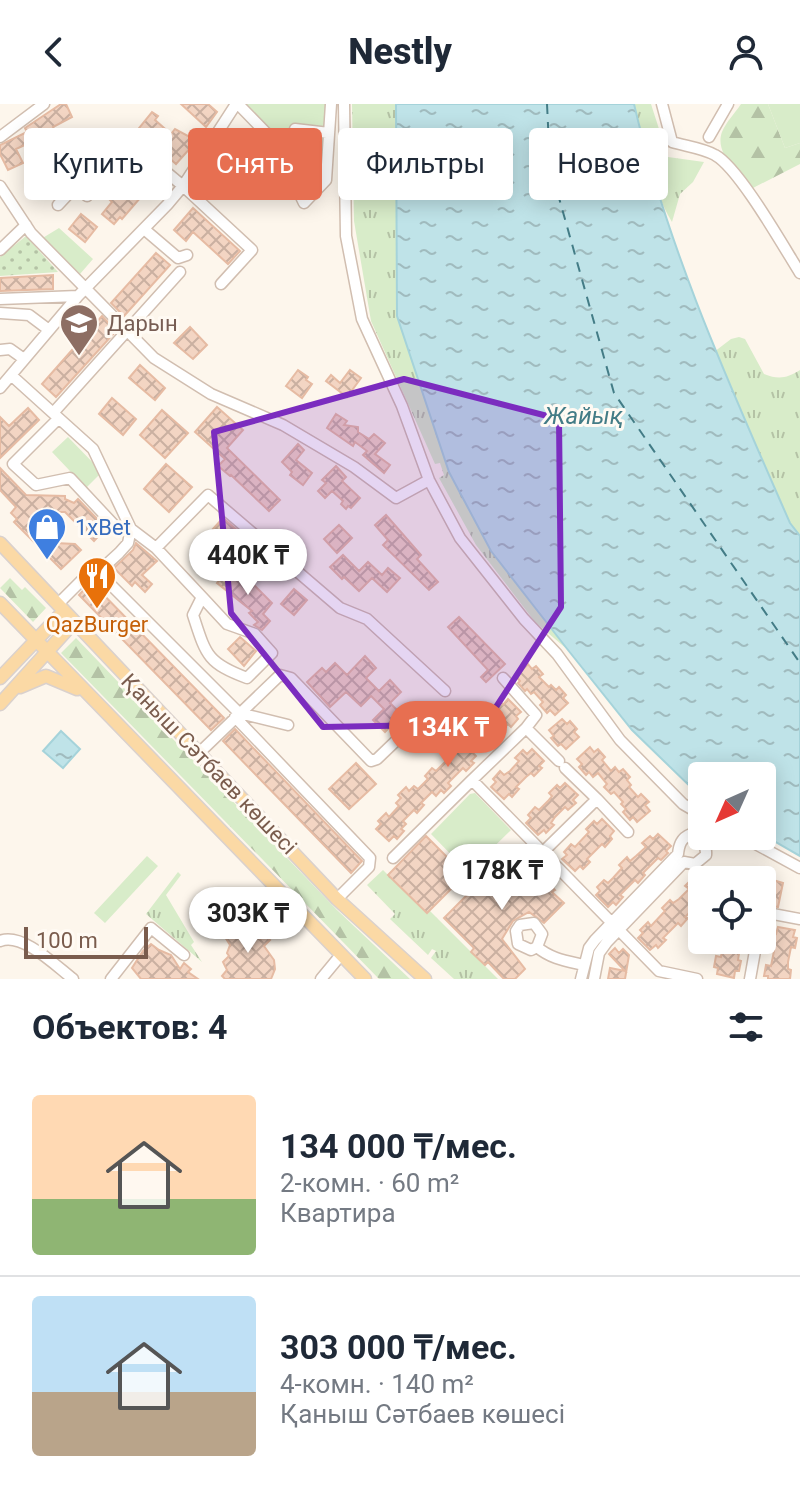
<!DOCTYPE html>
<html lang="ru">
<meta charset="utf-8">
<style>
body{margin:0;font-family:Roboto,sans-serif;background:#f2f2f3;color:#1f2937;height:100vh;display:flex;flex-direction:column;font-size:30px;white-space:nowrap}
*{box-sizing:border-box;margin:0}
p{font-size:26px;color:#747a83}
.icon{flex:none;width:44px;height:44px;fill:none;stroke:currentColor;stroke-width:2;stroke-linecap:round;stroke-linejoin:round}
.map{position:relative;height:875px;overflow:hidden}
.panel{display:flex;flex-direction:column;background:#fff;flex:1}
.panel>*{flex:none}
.guide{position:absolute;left:24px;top:24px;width:752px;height:72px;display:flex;gap:16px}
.needle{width:52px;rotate:225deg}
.fabs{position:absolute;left:688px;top:658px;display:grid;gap:16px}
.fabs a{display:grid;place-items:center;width:88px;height:88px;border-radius:8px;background:#fff;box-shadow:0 4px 20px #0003;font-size:40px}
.scale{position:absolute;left:24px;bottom:20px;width:124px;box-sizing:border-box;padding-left:8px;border:4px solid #7a5c4d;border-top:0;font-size:22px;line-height:28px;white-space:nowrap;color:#7a5c4d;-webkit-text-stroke:6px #fffaf3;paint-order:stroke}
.price{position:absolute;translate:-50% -68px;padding:0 18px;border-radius:28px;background:#fff;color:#222;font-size:26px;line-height:52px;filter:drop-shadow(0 2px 4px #0008)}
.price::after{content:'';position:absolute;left:50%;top:48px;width:24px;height:18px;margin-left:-12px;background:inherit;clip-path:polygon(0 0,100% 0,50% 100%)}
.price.current{background:#e76f51;color:#fff}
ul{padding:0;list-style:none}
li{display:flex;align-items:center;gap:24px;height:200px;padding:0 32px}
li+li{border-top:2px solid #e0e1e3}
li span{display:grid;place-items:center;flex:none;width:224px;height:160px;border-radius:8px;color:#555}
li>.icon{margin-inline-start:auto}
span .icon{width:96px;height:96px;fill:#fffc;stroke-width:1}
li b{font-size:34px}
h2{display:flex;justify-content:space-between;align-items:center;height:96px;padding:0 32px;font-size:34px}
.pill{padding:0 28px;border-radius:8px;background:#fff;box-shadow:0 4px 20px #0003;font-size:28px;line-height:72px}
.pill.current{background:#e76f51;color:#fff}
header{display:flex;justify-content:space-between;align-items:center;height:104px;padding:0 32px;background:#fff;font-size:36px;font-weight:800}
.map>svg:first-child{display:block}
.grass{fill:url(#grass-tufts)}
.forest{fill:url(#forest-firs)}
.park{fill:#d8ecc9}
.garden{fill:url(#garden-dots)}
.water{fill:url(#water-ripples);stroke:#a5d3da;stroke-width:2}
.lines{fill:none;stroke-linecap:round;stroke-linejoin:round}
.ferry{stroke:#437c86;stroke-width:2;stroke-dasharray:10 8;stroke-linecap:butt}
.building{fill:url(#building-cross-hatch);stroke:#e6bba3;stroke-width:2}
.minor-casing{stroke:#d1beb0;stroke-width:13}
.major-casing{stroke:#dad1cd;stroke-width:15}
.minor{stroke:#fff;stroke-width:10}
.major{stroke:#fbd9a5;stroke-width:12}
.marked{fill:#7b2cbf;fill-opacity:0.2;stroke:#7b2cbf;stroke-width:6;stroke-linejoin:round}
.labels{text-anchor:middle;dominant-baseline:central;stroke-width:6;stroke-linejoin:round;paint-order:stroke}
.education-label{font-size:22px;fill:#785e54;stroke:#fffaf3;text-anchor:start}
.shop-label{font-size:22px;fill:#366cbe;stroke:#fffaf3;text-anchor:start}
.food-label{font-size:22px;fill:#c56008;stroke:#fffaf3}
.street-label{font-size:22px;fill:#7a5c4d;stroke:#fffaf3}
.water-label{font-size:24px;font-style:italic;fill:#437c86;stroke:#fffaf3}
</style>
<header><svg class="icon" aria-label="back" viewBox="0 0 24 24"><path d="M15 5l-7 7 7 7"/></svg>Nestly<svg class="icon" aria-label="person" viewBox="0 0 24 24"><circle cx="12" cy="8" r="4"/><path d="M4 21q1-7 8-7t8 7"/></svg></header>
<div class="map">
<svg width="800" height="875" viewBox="0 0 800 875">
<defs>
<pattern id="grass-tufts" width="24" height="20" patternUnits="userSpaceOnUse" patternTransform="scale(2)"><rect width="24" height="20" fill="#d8ecc9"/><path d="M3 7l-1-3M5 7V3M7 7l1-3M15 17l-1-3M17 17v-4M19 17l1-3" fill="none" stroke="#b4c2a5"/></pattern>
<pattern id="forest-firs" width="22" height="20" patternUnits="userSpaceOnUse" patternTransform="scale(2)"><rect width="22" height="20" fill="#d8ecc9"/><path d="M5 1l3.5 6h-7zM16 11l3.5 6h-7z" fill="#b4c2a5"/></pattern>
<pattern id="garden-dots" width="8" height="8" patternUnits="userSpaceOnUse" patternTransform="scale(2)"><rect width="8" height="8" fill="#d8ecc9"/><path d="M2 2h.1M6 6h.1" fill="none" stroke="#b4c2a5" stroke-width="1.8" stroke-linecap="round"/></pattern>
<pattern id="water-ripples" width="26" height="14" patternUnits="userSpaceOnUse" patternTransform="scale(2)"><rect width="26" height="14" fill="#bfe3e8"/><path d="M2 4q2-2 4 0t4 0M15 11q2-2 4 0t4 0" fill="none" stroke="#a0bbbe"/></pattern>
<pattern id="building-cross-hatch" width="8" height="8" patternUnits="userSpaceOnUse" patternTransform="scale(2)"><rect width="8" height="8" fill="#f3d5c3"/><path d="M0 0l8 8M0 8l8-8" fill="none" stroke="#cab0a1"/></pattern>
</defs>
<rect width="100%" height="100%" fill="#fdf6ec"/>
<path class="grass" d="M352,0H396L395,86L491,447L568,546L535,518L476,441L439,374L444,371L440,359L435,360L371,217L354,117Z
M634,0H651L668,53L704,58L693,78L680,90L672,118C651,82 643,41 634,0Z
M739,233L745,235L764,270C779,276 787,274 800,266V432L790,419L714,248L731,235Z
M383,766L427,810L430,807L498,875H454L431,854L436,847L432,845L428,851L390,815L395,810L367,781Z
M178,768L181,771L166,791L194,838L191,841L202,858L146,810Z"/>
<path class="forest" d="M741,0H768L785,44L800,39V60L751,85C739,70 714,49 722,28C726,18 735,9 741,0Z
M10,474L22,486L25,483L46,504L33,518L0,484Z
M76,534L337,806L410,875H379L61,549Z"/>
<path class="park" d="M241,0H329L324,75L304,95L277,36Z
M768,0H800V39L785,44Z
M59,124L93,155L80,170L41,135Z
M68,333L102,368L86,384L52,348Z
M475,689L511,726L468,768L431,730L470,690Z
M147,752L158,762L105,819L94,809Z"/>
<path class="garden" d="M26,132L58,168L0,172V153Z"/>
<path class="water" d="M396,0H634C668,146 730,282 790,419L800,432V752L762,730V672H702V694L632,626L568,546L491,447L449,368L397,212Z
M61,627L80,645L63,664L43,647Z"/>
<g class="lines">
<path class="ferry" d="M547,0L550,62L614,289L800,559"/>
</g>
<path class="building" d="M61,0H66L72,13L53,23L55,27L16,45L23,59L8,66L0,50V41L27,28L25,24Z
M181,0H208L217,8L206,23Z
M152,8L158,12L155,16L171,30L175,25L190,33L189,38L193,41L176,60L158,44L166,35L155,26L146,38L135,29Z
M87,40L96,48L59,88L49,79L70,53L72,56Z
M145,61L157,71L151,77L153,79L122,115L120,113L114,120L102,110L112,98L110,96Z
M193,104L240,147L228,160L193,128L186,137L174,126Z
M81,110L97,123L85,138L69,125Z
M156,149L170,161L124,212L111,199Z
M53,171V185L0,187V174Z
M102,212L116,227L56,293L42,280Z
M190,223L207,241L193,255L174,239Z
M140,261L165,284L155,296L129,274Z
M298,266L308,273L306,276L312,280L302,294L286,282Z
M350,266L361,274L347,293L326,277L331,271L340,279Z
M112,294L136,315L123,331L99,310Z
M217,303L243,326L227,344L280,396L269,407L231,371L230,372L218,362L225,355L195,328Z
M28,304L39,316L0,354V313L9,322Z
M162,306L188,329L165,354L140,331Z
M336,310L347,317L344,321L358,323V328L369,335L374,330L385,339L375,350L390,361L384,369L363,351L367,347L355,338L353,342L327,324Z
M298,340L304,346L296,356L312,369L303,381L290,371L292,368L282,358Z
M166,360L192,383L169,408L144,385Z
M336,362L346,373L342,377L360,394L351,404L348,402L346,405L341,400L343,397L332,387L325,394L318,387L326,379L322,376Z
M0,364L26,391L65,392V395L74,399L78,395L106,424L94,437L65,408H36L35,438L75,440L81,446L61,465L14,418L17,415L11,409L16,403L0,386Z
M386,411L421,451L417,455L438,478L429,486L383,441L388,436L375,421Z
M223,414L237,426L227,438L241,448L231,460L219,450L212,459L199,448L204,441L207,443L218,429L213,425Z
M339,421L352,434L337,449L324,435Z
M136,439L157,457L142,471L152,480L145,488L135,478L132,482L114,464L133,446Z
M343,451L359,467L368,458L382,471L388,464L400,474L387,488L372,474L359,487L344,473L342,475L330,463Z
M228,466L246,482L250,477L272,499L263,510L270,517L262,526L254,521L258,518L249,509L252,507L217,479Z
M91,478L224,614L211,626L79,491Z
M294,485L307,496L294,511L281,500Z
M459,513L505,560L486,578L481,573L488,566L448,523Z
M240,533L256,547L244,562L228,545Z
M365,552L376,564L366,574L379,587L390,576L401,588L390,599L403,612L412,603L424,614L408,629L395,617L385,628L373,616L384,605L371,592L361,602L346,588L330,603L307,578L322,564L326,568L335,559L347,571Z
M528,560L532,565L536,562L543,570L539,573L549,583L551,581L556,586L559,583L566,591L563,594L568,599L555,611L550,606L547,609L540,601L543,598L534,588L531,590L527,585L525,587L518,579L520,577L515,571Z
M508,595L521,608L516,612L518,615L511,623L508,620L503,625L501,622L491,633L493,635L486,643L483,640L473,649L476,652L471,657L474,659L466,667L463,664L448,679L451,682L444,689L441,686L436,692L432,688L421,699L424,701L417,709L414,706L403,717L406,720L401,725L404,727L397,735L394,732L389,737L376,725L381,720L378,717L386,709L389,713L399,702L396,699L401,694L398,691L406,683L409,687L414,682L418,685L428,675L425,672L432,664L436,667L451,652L447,649L455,641L458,645L468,635L466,633L470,628L467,625L475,617L478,620L483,615L486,618L495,608L492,605L500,597L503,601Z
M562,615L567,620L570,617L577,625L574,628L579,633L566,645L561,640L558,642L551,634L554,632L549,626Z
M235,625L362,757L351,769L223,637Z
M590,643L594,648L598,645L605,653L602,656L611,667L615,663L619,668L623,665L630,673L627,676L631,681L629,683L638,693L641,690L649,698L645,701L650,707L637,718L633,713L630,716L623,708L626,705L621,700L623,698L614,688L611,690L604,683L607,680L598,669L593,673L589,668L586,671L579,663L582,660L577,655Z
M532,645L544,657L539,662L542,664L534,672L531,669L526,673L516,683L519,685L512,693L509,690L504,695L491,683L496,678L493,675L500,667L504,671L510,667L519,657L515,654L523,646L527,650Z
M356,659L376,680L349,705L329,685Z
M565,679L578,691L573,696L576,699L568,706L565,703L555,713L551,719L554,721L546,729L544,726L538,731L526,719L531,714L528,711L535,703L539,706L548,697L552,692L549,689L557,681L560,684Z
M602,715L614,727L610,732L612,735L605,743L602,740L587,755L590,758L583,765L580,762L575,767L562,755L567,751L564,748L571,740L575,743L589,728L586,725L594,717L597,720Z
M658,730L671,742L666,747L668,749L661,756L658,754L643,769L645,771L638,779L635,776L620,791L623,793L616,801L613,798L608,803L596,791L600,787L597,783L604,776L608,779L613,774L622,764L619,761L627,753L630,757L636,752L646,743L642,739L650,732L653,735Z
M426,732L465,771L427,809L388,771Z
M511,747L546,781L548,779L555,786L552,788L564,799L544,819L529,808L513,817L502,835L525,865L515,875H504L488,858L485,861L471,848L474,844L444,814Z
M702,771V796L685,813L688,814L681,822L678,819L663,834L666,836L658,844L656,841L650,846L638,834L643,829L640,826L648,818L651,822L665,807L662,804L670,796L673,799L679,795L689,785L685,782L693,774L696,777Z
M773,776L783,779L778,803L767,801L768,796L762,795L766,778L772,779Z
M239,818L241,824L246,821L249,826L257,828L260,835L265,832L270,836L264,842L274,856L275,865L271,875H225L222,872L227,866L223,858L229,852L227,849L230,841L225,833L229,830L226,825Z
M778,823L795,826L793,833L797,834L795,844L791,843L788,858V865L791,866L790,875H768V872H764L766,861L771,862L774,847V840L769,839L771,829L776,830Z
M724,836H741L738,856L741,857L739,867H735L734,874L717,870L718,864L714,863L716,852L721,853Z
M151,840L159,846L171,851L180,865L184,859L191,865L188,868L198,875H141L132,864L143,847Z
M615,844L619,849L623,845L629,851L625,875H608L610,864L625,867L609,850Z"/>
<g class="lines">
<defs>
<path id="minor" d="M238,0L275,38L304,99L326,76L331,0
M344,0L346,132L362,215L402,302L429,376L460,434L524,515L557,550L620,636L683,700L702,711
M662,0L672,38C685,42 703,44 715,51C739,64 783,142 800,169
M295,25L329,29
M0,33L44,0
M709,33L728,0
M0,82L31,129L154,254L211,290L283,321L354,363L396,394L429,376
M87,92L134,41L183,82L252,146L221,180
M58,101L115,40L126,36L134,41
M144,125L178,154L187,151
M0,146L26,121
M0,195L78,192
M0,209L29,211L49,226
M0,246L10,245L24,255
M11,271L53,309
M0,284L78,192L167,101L183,82L236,0
M58,315L13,360L36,381L70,374L114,421L131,425L156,444L208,391L340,504L367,515L445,587
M156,444L202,493L193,511C206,551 207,559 247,574L272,549L255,530L227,520L202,493
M94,464L239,609L288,621
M58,500L94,464L107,460L119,449L128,439L131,425L93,345L53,309L180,168
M235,613L370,754L369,763L337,795
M526,624L559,657
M198,650L280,571L291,574L371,657L377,655L401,632
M472,676L526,624L536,611L503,574
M597,695L628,728
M741,732L800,764
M543,748L597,695L565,664
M393,754L472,676L659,867L697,875
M762,808L800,815
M0,837C22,828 55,861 73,875
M537,843L531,846L518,840L516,827L520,821L534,819L542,830L537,843C551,855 567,857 584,861
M111,875L151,824L184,851
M321,875L340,852
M581,875L589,844L595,836L678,750C679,741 681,734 691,730C700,734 707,740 706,751L695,760L684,758L607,838L599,849L594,875
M750,875L757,836"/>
<path id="major" d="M0,439L337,795L425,875
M0,499L365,875
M0,574L64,507
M20,583L46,572L77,585
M0,600L74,518"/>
</defs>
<use href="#minor" class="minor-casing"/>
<use href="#major" class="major-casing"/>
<use href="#minor" class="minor"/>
<use href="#major" class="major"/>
</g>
<path class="marked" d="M404,275L559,315L561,503L485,620L323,623L231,509L214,328Z"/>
<defs>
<symbol id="school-pin" viewBox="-11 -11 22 30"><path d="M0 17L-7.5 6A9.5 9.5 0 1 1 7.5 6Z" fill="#8d6e63" stroke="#fffaf3"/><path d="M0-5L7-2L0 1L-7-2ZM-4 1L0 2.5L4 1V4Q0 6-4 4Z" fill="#fff"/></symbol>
<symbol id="shop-pin" viewBox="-11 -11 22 30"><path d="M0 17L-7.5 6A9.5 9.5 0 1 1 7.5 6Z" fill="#3f7fe0" stroke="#fffaf3"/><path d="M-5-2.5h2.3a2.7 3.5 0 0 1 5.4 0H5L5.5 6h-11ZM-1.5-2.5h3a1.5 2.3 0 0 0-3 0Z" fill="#fff"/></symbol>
<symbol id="restaurant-pin" viewBox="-11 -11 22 30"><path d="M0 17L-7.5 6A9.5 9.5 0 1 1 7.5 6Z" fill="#e8710a" stroke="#fffaf3"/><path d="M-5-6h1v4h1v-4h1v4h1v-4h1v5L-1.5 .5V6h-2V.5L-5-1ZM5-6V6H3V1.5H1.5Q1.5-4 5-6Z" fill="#fff"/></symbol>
</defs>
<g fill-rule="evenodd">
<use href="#school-pin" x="57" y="197" width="44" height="60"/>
<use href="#shop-pin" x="25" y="401" width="44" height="60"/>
<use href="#restaurant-pin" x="75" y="450" width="44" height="60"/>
</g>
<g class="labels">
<g class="education-label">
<text x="107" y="219">Дарын</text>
</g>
<g class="shop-label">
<text x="75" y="423">1xBet</text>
</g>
<g class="food-label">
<text x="97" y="520">QazBurger</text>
</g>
<g class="street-label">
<text transform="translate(209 660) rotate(46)">Қаныш Сәтбаев көшесі</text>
</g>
<g class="water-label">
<text x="584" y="312">Жайық</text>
</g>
</g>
</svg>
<div class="fabs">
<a><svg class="needle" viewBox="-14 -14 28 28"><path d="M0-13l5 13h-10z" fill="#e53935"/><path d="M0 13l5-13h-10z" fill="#747a83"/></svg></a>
<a><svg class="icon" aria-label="locate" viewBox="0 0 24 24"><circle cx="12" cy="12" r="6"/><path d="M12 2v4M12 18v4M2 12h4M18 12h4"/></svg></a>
</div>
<div class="scale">100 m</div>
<b class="price" style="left:248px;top:493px">440K ₸</b>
<b class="price current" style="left:448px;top:665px">134K ₸</b>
<b class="price" style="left:502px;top:808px">178K ₸</b>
<b class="price" style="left:248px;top:851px">303K ₸</b>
<div class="guide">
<a class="pill">Купить</a>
<a class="pill current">Снять</a>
<a class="pill">Фильтры</a>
<a class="pill">Новое</a>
</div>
</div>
<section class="panel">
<h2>Объектов: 4<svg class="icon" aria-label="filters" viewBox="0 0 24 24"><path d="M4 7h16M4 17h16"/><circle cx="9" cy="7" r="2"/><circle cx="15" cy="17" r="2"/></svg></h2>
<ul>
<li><span style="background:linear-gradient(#ffd9b3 65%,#8fb573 0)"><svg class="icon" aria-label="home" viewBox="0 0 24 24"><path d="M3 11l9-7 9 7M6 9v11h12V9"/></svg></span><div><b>134 000 ₸/мес.</b><p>2-комн. · 60 m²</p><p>Квартира</p></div></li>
<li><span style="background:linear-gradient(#bfe0f5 60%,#b9a48a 0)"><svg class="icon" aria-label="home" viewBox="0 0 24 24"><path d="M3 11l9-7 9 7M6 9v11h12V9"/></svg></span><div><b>303 000 ₸/мес.</b><p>4-комн. · 140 m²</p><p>Қаныш Сәтбаев көшесі</p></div></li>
</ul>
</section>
